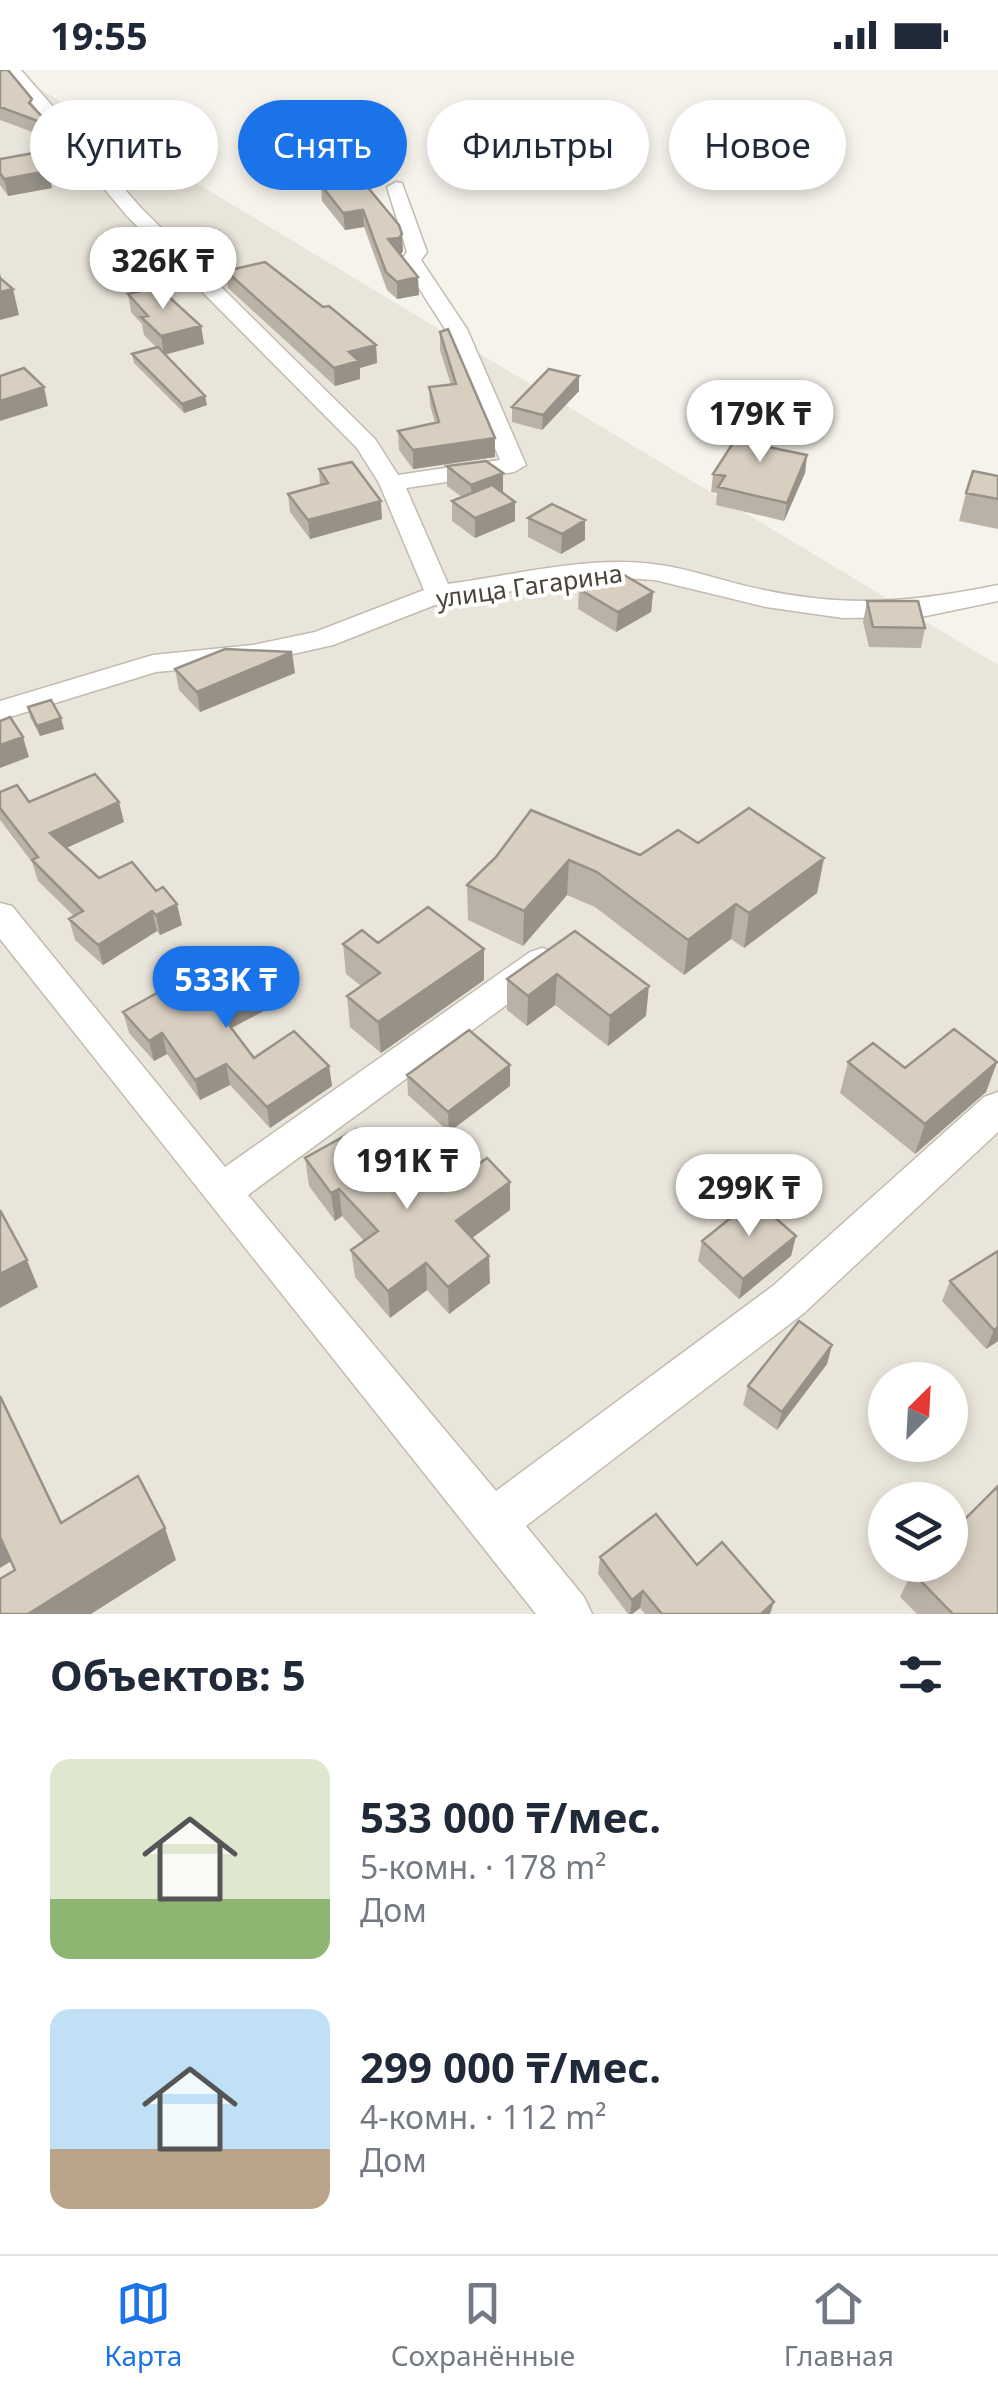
<!DOCTYPE html>
<html lang="ru">
<meta charset="utf-8">
<style>
body{margin:0;font-family:"Noto Sans",sans-serif;background:#f6f6f7;color:#1f2937;height:100vh;display:flex;flex-direction:column;font-size:38px;white-space:nowrap}
*{box-sizing:border-box;margin:0}
p{font-size:32px;color:#747a83}
.icon{flex:none;width:55px;height:55px;fill:none;stroke:currentColor;stroke-width:2;stroke-linecap:round;stroke-linejoin:round}
.map{position:relative;height:1544px;overflow:hidden}
.panel{display:flex;flex-direction:column;background:#fff;flex:1}
.panel>*{flex:none}
.top-card{position:absolute;left:30px;top:30px;width:940px;height:90px;display:flex;gap:20px}
.needle{width:65px;rotate:24deg}
.buttons{position:absolute;left:868px;top:1292px;display:grid;gap:20px}
.buttons a{display:grid;place-items:center;width:100px;height:100px;border-radius:50%;background:#fff;box-shadow:0 5px 15px #0003;font-size:50px}
.price{position:absolute;translate:-50% -85px;padding:0 22px;border-radius:35px;background:#fff;color:#222;font-size:32px;line-height:65px;filter:drop-shadow(0 2px 5px #0008)}
.price::after{content:'';position:absolute;left:50%;top:60px;width:30px;height:22px;margin-left:-15px;background:inherit;clip-path:polygon(0 0,100% 0,50% 100%)}
.price.on{background:#1a73e8;color:#fff}
ul{padding:0;list-style:none}
li{display:flex;align-items:center;gap:30px;height:250px;padding:0 50px}
li span{display:grid;place-items:center;flex:none;width:280px;height:200px;border-radius:20px;color:#555}
li>.icon{margin-inline-start:auto}
span .icon{width:120px;height:120px;fill:#fffc;stroke-width:1}
li b{font-size:42px}
h2{display:flex;justify-content:space-between;align-items:center;height:120px;padding:0 50px;font-size:42px}
.tag{padding:0 35px;border-radius:45px;background:#fff;box-shadow:0 5px 15px #0003;font-size:35px;line-height:90px}
.tag.on{background:#1a73e8;color:#fff}
.status{display:flex;justify-content:space-between;align-items:center;height:70px;padding:0 50px;background:#fff;direction:ltr}
.status svg{height:28px;fill:currentColor}
.tab-bar{display:flex;justify-content:space-around;align-items:center;height:140px;border-top:2px solid #e0e1e3;background:#fff;font-size:28px;color:#747a83}
.tab-bar a{display:grid;justify-items:center;gap:5px}
.tab-bar .on{color:#1a73e8}
.map>svg:first-child{display:block}
.residential{fill:#eae5da;fill-rule:evenodd}
.lines{fill:none;stroke-linecap:round;stroke-linejoin:round}
.minor-casing{stroke:#c2bbae;stroke-width:3}
.minor{fill:#fff;fill-rule:evenodd}
.wall{fill:#bab2a6}
.shaded-wall{fill:#979187}
.building{fill:#d8cfc1;stroke:#979187;stroke-width:2.5}
.labels{text-anchor:middle;dominant-baseline:central;stroke-width:8;stroke-linejoin:round;paint-order:stroke}
.street-label{font-size:25px;fill:#4b4439;stroke:#fff}
</style>
<div class="status"><b>19:55</b><svg viewBox="0 0 49 12"><path d="M0 12V9h3v3zM5 12V6h3v6zM10 12V3h3v9zM15 12V0h3v12zM26 1h20v11H26zM47 4h2v5h-2z"/></svg></div>
<div class="map">
<svg width="998" height="1544" viewBox="0 0 998 1544">
<rect width="100%" height="100%" fill="#f6f3ec"/>
<path class="residential" d="M0,0H8L998,595V1544H0ZM885,1310H950V1375H885ZM885,1430H950V1495H885Z"/>
<g class="lines">
<defs>
<path id="minor" d="M4,0H21L141,138L375,369L398,405L500,390L445,259L401,190L407,182L387,117L396,112L402,113L427,182L421,190L467,259L526,395L514,402L406,418L448,514C515,505 586,486 653,494C690,498 727,513 764,520C848,538 915,532 998,515V531L921,547L843,548L766,537L655,510L607,507L445,531L333,575L253,593L156,602L0,650V631L153,585L253,575L315,562L424,520L379,413L357,378L127,146L76,85L0,100V90L68,76Z
M0,833L12,836L225,1097L530,882L542,878L554,882L560,891L554,900L248,1125L496,1421L774,1215L984,1027L998,1022V1062L804,1243L526,1456L584,1527L592,1544H536L0,869Z"/>
</defs>
<use href="#minor" class="minor-casing"/>
<use href="#minor" class="minor"/>
</g>
<path class="wall" d="M0,0L51,56L54,70L0,50Z
M347,98L403,181L400,185L419,225L397,229L387,220L364,157L345,160L322,131L321,115L348,109Z
M48,101L52,118L8,126L0,115V103Z
M226,201L323,237L376,275L377,293L360,298V309L335,316L228,218Z
M128,224L201,256L204,274L165,284L207,335L184,343L134,293L132,284L156,277L144,265L142,254L131,242Z
M440,262L495,387L413,399L399,380L398,361L435,353L430,335L429,317L451,315L440,280Z
M579,321L542,360L512,352V337Z
M776,354L774,372L770,378L807,385L805,403L784,451L716,435L717,423L711,422L713,404Z
M447,396L503,403V423L515,451L475,468L452,451V431L462,427L447,416Z
M319,399L382,449L310,469L290,442L288,424L320,415Z
M998,406V459L959,451L966,423Z
M528,448L585,450V470L561,484L528,467Z
M579,519L653,522L651,542L616,562L578,539Z
M867,531L925,558L921,578L869,577L863,552Z
M175,599L295,603L200,642L179,620Z
M28,637L64,659L40,666L30,647Z
M0,722L29,732L124,752L66,778L99,808L182,855L160,865L157,861L103,895L75,870L69,849L74,846L38,811L32,792L0,750Z
M698,773L824,788L817,823L744,878L731,869L684,905L595,837L567,825L523,876L468,850L467,815L496,787L640,785Z
M575,861L646,946L608,976L555,935L527,956L507,940V909Z
M378,873L484,879V910L381,983L350,957L347,926L361,916L346,904L343,874Z
M280,910L283,931L232,958L254,988L329,996L332,1016L270,1058L230,1015L200,1030L167,984L154,991L129,963L123,942L170,925Z
M848,992L905,998L997,992L986,1022L915,1084L840,1023Z
M510,995V1016L449,1062L408,1025L407,1005Z
M305,1088L405,1120L441,1121L510,1112V1140L472,1168L490,1213L449,1244L427,1220L390,1248L355,1207L351,1180L364,1171L342,1146L335,1151L309,1116Z
M796,1166L791,1186L739,1229L698,1191L702,1171Z
M998,1181V1271L986,1279L942,1231L950,1211Z
M832,1275L827,1294L777,1360L743,1335L748,1316Z
M600,1487L697,1495L770,1544H645L640,1538L632,1544H628L598,1504Z
M912,1502L998,1544H917L900,1527Z"/>
<path class="shaded-wall" d="M48,101L52,118L8,126L4,109Z
M363,140L364,157L345,160L343,143Z
M402,164L403,181L400,186L388,169Z
M0,203L4,221L13,219L19,245L0,250Z
M418,207L419,225L397,229V212Z
M201,256L204,274L164,285L161,266Z
M376,275L377,293L360,298V309L335,316L334,298L349,282Z
M579,306V321L542,360L543,345Z
M44,317L48,336L0,351V331Z
M205,326L207,335L184,343L182,334Z
M776,354L774,372L760,394L763,376Z
M495,368V387L413,399V380Z
M807,385L805,403L784,451L787,433Z
M503,403V423L472,434L471,415Z
M381,431L382,449L310,469L308,450Z
M515,432V451L475,468V448Z
M585,450V470L561,484L562,464Z
M653,522L651,542L616,562L618,542Z
M292,582L295,603L200,642L197,622Z
M61,648L64,659L40,666L37,656Z
M23,667L29,687L0,698V675Z
M119,732L124,752L55,783L50,763Z
M824,788L817,823L744,878L749,843Z
M569,790L567,825L523,876L524,841Z
M177,834L182,855L160,865L156,845Z
M736,834L731,869L684,905L688,870Z
M152,841L157,861L103,895L98,875Z
M484,879V910L381,983L378,952Z
M557,904L555,935L527,956L528,926Z
M280,910L283,931L223,962L219,942Z
M649,916L646,946L608,976L610,946Z
M162,963L167,984L154,991L149,971Z
M997,992L986,1022L915,1084L925,1054Z
M226,994L230,1015L200,1030L195,1010Z
M510,995V1016L449,1062L448,1042Z
M329,996L332,1016L270,1058L267,1037Z
M510,1112V1140L457,1179L456,1151Z
M339,1119L342,1146L335,1151L331,1123Z
M796,1166L791,1186L739,1229L743,1209Z
M489,1186L490,1213L449,1244L448,1217Z
M27,1190L38,1217L0,1238V1204Z
M426,1193L427,1220L390,1248L388,1221Z
M998,1257V1271L986,1279L994,1260Z
M832,1275L827,1294L777,1360L782,1342Z
M165,1458L176,1490L91,1544H28Z
M0,1465L13,1490L0,1498Z
M643,1521L640,1538L632,1544H630L632,1530Z
M774,1532L770,1544H761Z"/>
<path class="building" d="M0,0H8L32,29L29,33L51,56L0,37Z
M34,83L48,101L4,109L0,103V89Z
M350,96L399,155L402,164L399,168L388,169L418,207L397,212L386,202L363,140L343,143L321,115L351,108L347,98Z
M265,192L323,237L329,236L376,275L349,282L359,291L334,298L226,201Z
M0,208L13,219L0,222Z
M158,217L201,256L161,266L141,247L148,246L128,224Z
M448,259L495,368L413,380L398,361L439,352L429,317L456,314L440,262Z
M158,277L205,326L182,334L132,284Z
M24,298L44,317L0,331V306Z
M549,299L579,306L543,345L512,337Z
M749,348L776,354L763,376L807,385L787,433L718,417L725,406L713,404Z
M486,391L503,403L471,415L447,396Z
M352,392L381,431L308,450L288,424L328,413L319,399Z
M973,401L998,406V429L966,423Z
M492,415L515,432L475,448L452,431Z
M552,434L585,450L562,464L528,448Z
M614,499L653,522L618,542L579,519Z
M867,531H918L925,558L873,557Z
M225,579L292,582L197,622L175,599Z
M51,630L61,648L37,656L28,637Z
M10,647L23,667L0,675V651Z
M95,704L119,732L50,763L99,808L132,792L156,821L163,817L177,834L156,845L152,841L98,875L69,849L83,841L32,790L38,787L0,738V722L17,715L29,732Z
M749,738L824,788L749,843L736,834L688,870L597,802L569,790L524,841L467,815L496,787L531,740L640,785L678,760L698,773Z
M428,837L484,879L378,952L347,926L380,903L343,874L362,860L378,873Z
M575,861L649,916L610,946L557,904L528,926L507,909Z
M256,882L280,910L219,942L254,988L294,961L329,996L267,1037L226,994L195,1010L162,963L149,971L123,942L164,919L170,925Z
M954,959L997,992L925,1054L848,992L873,973L905,998Z
M469,960L510,995L448,1042L407,1005Z
M357,1059L405,1120L426,1105L441,1121L487,1088L510,1112L456,1151L489,1186L448,1217L426,1193L388,1221L351,1180L378,1161L339,1119L331,1123L305,1088Z
M754,1129L796,1166L743,1209L702,1171Z
M0,1140L27,1190L0,1204Z
M998,1181V1257L994,1260L950,1211Z
M799,1251L832,1275L782,1342L748,1316Z
M0,1326L61,1453L138,1406L165,1458L28,1544H0V1509L15,1500L0,1467Z
M998,1416V1544H953L912,1502L919,1495H950V1464Z
M656,1444L697,1495L722,1472L774,1532L761,1544H662L643,1521L632,1530L600,1487Z"/>
<g class="labels">
<g class="street-label">
<text transform="translate(529 515) rotate(-8)">улица Гагарина</text>
</g>
</g>
</svg>
<div class="buttons">
<a><svg class="needle" viewBox="-14 -14 28 28"><path d="M0-13l5 13h-10z" fill="#e53935"/><path d="M0 13l5-13h-10z" fill="#747a83"/></svg></a>
<a><svg class="icon" aria-label="layers" viewBox="0 0 24 24"><path d="M12 4l9 5-9 5-9-5zM3 14l9 5 9-5"/></svg></a>
</div>
<b class="price" style="left:163px;top:242px">326K ₸</b>
<b class="price" style="left:760px;top:395px">179K ₸</b>
<b class="price on" style="left:226px;top:961px">533K ₸</b>
<b class="price" style="left:407px;top:1142px">191K ₸</b>
<b class="price" style="left:749px;top:1169px">299K ₸</b>
<div class="top-card">
<a class="tag">Купить</a>
<a class="tag on">Снять</a>
<a class="tag">Фильтры</a>
<a class="tag">Новое</a>
</div>
</div>
<section class="panel">
<h2>Объектов: 5<svg class="icon" aria-label="filters" viewBox="0 0 24 24"><path d="M4 7h16M4 17h16"/><circle cx="9" cy="7" r="2"/><circle cx="15" cy="17" r="2"/></svg></h2>
<ul>
<li><span style="background:linear-gradient(#dfe7d0 70%,#8fb573 0)"><svg class="icon" aria-label="home" viewBox="0 0 24 24"><path d="M3 11l9-7 9 7M6 9v11h12V9"/></svg></span><div><b>533 000 ₸/мес.</b><p>5-комн. · 178 m²</p><p>Дом</p></div></li>
<li><span style="background:linear-gradient(#bfe0f5 70%,#b9a48a 0)"><svg class="icon" aria-label="home" viewBox="0 0 24 24"><path d="M3 11l9-7 9 7M6 9v11h12V9"/></svg></span><div><b>299 000 ₸/мес.</b><p>4-комн. · 112 m²</p><p>Дом</p></div></li>
</ul>
</section>
<nav class="tab-bar">
<a class="on"><svg class="icon" aria-label="map" viewBox="0 0 24 24"><path d="M3 6l6-2 6 2 6-2v14l-6 2-6-2-6 2zM9 4v14M15 6v14"/></svg>Карта</a>
<a><svg class="icon" aria-label="saved" viewBox="0 0 24 24"><path d="M7 4h10v16l-5-4-5 4z"/></svg>Сохранённые</a>
<a><svg class="icon" aria-label="home" viewBox="0 0 24 24"><path d="M3 11l9-7 9 7M6 9v11h12V9"/></svg>Главная</a>
</nav>
